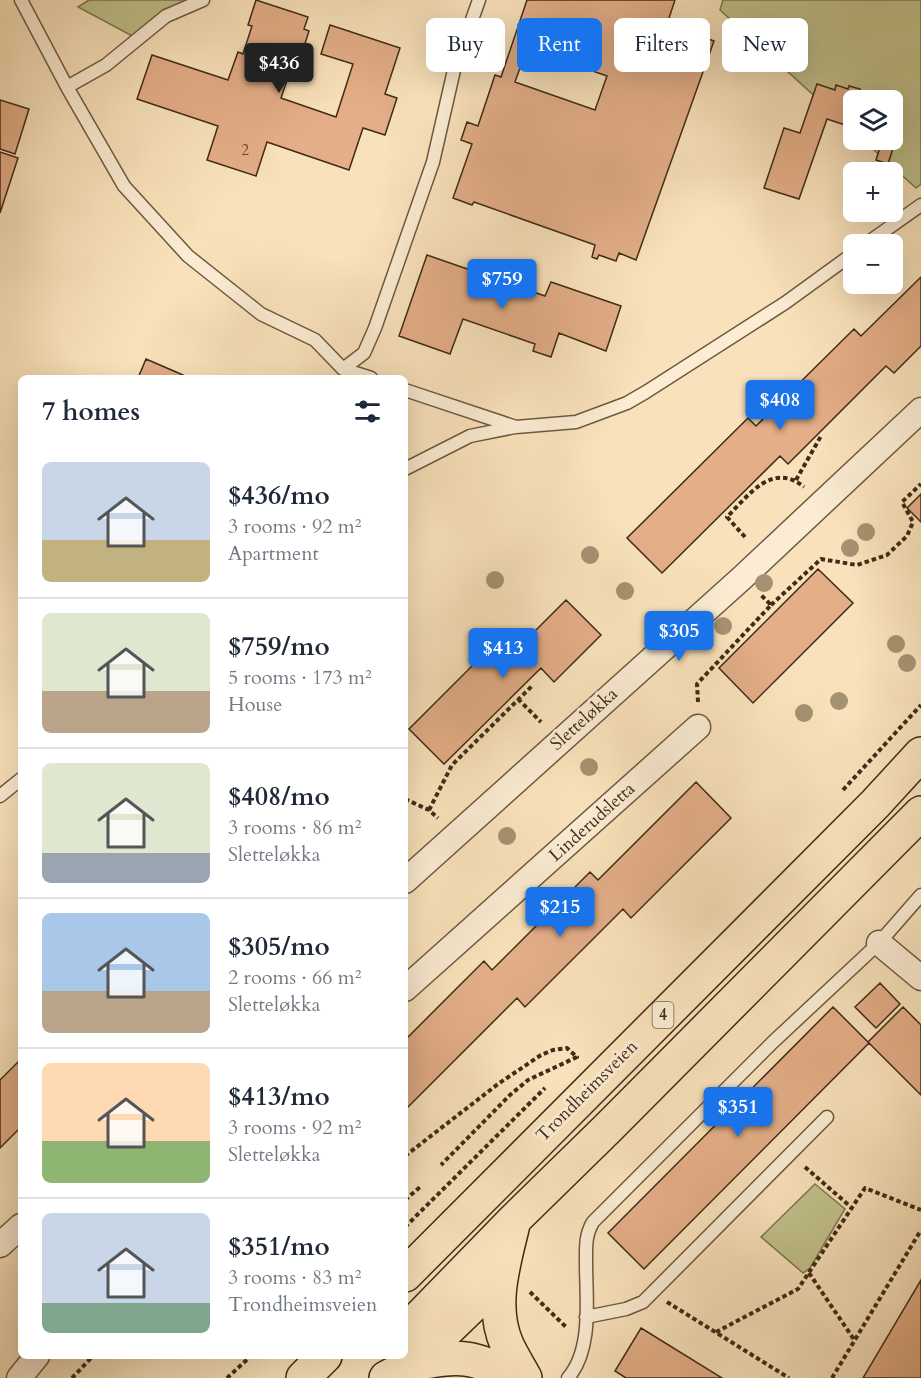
<!DOCTYPE html>
<meta charset="utf-8">
<style>
body{margin:0;font-family:Cardo,serif;background:#f6f6f7;color:#1f2937;height:100vh;display:flex;flex-direction:column;font-size:22px;white-space:nowrap}
*{box-sizing:border-box;margin:0}
p{font-size:20px;color:#747a83}
.icon{flex:none;width:33px;height:33px;fill:none;stroke:currentColor;stroke-width:2;stroke-linecap:round;stroke-linejoin:round}
.map{position:relative;flex:1;overflow:hidden}
.drawer{position:absolute;left:18px;top:375px;width:390px;height:984px;display:flex;flex-direction:column;background:#fff;border-radius:9px;box-shadow:0 6px 24px #0002}
.drawer>*{flex:none}
.hud{position:absolute;left:426px;top:18px;width:405px;height:54px;display:flex;gap:12px}
.fabs{position:absolute;left:843px;top:90px;display:grid;gap:12px}
.fabs a{display:grid;place-items:center;width:60px;height:60px;border-radius:9px;background:#fff;box-shadow:0 6px 24px #0002;font-size:30px}
.price{position:absolute;translate:-50% -51px;padding:0 14px;border-radius:6px;background:#1a73e8;color:#fff;font-size:20px;line-height:39px;filter:drop-shadow(0 2px 3px #0008)}
.price::after{content:'';position:absolute;left:50%;top:36px;width:18px;height:14px;margin-left:-9px;background:inherit;clip-path:polygon(0 0,100% 0,50% 100%)}
.price.selected{background:#222;color:#fff}
ul{padding:0;list-style:none}
li{display:flex;align-items:center;gap:18px;height:150px;padding:0 24px}
li+li{border-top:2px solid #e0e1e3}
li span{display:grid;place-items:center;flex:none;width:168px;height:120px;border-radius:9px;color:#555}
li>.icon{margin-inline-start:auto}
span .icon{width:72px;height:72px;fill:#fffc;stroke-width:1}
li b{font-size:26px}
h2{display:flex;justify-content:space-between;align-items:center;height:72px;padding:0 24px;font-size:26px}
.tag{padding:0 21px;border-radius:9px;background:#fff;box-shadow:0 6px 24px #0002;font-size:21px;line-height:54px}
.tag.selected{background:#1a73e8;color:#fff}
.map>svg:first-child{display:block}
.green{fill:#c1c28d;stroke:#807652;stroke-width:1.5}
.building{fill:#e3ae88;stroke:#3f2b17;stroke-width:1.5;fill-rule:evenodd}
.lines{fill:none;stroke-linecap:round;stroke-linejoin:round}
.service-casing{stroke:#6e5940;stroke-width:15}
.minor-casing{stroke:#6e5940;stroke-width:27}
.trunk-casing{stroke:#3f2b17;stroke-width:36}
.path{stroke:#3f2b17;stroke-width:4;stroke-dasharray:4.5 3;stroke-linecap:butt}
.service{stroke:#fbecd3;stroke-width:12}
.minor{stroke:#fbecd3;stroke-width:24}
.trunk{stroke:#f9e2bb;stroke-width:33}
.tree{fill:#a59271}
.labels{text-anchor:middle;dominant-baseline:central;stroke-width:6;stroke-linejoin:round;paint-order:stroke}
.number-label{font-size:15px;fill:#684c33}
.shield{fill:#fbecd3;stroke:#77654f;stroke-width:1.5}
.shield-label{font-size:16px;font-weight:bold;fill:#3f2b17}
.street-label{font-size:18px;fill:#3f2b17;stroke:#fbecd3}
</style>
<div class="map">
<svg width="921" height="1378" viewBox="0 0 921 1378">
<rect width="100%" height="100%" fill="#f9e2bb"/>
<filter id="stains"><feTurbulence type="fractalNoise" baseFrequency=".00333" numOctaves="4"/><feColorMatrix values="0 0 0 0 .2 0 0 0 0 .09 0 0 0 0 .02 0 0 0 .5 -.17"/></filter>
<radialGradient id="worn" r=".72"><stop offset=".6" stop-color="#630" stop-opacity="0"/><stop offset="1" stop-color="#630" stop-opacity=".3"/></radialGradient>
<path class="green" d="M89,0H191L138,39L78,7Z
M723,0H921V184L916,188L863,140H892V100H854L853,131L720,10Z
M815,1184L845,1209L810,1268L803,1273L761,1237Z"/>
<path class="building" d="M256,0L308,17L304,29L309,31L302,53L297,51L281,98L336,117L353,64L321,54L330,25L400,48L385,94L397,98L385,135L363,128L349,170L267,142L256,176L207,160L218,126L137,99L152,55L228,80L238,52L243,54L252,26L248,25Z
M527,0H675L667,24L714,41L636,260L619,253L616,261L599,255L597,259L592,257L595,245L474,202L472,205L453,198L472,144L461,140L467,122L478,126L495,75L501,77ZM527,48L607,76L595,110L515,82Z
M817,84L835,90L836,85L848,89L849,86L860,89L859,93L882,100H854V128L827,119L799,199L764,188L784,128L800,133Z
M0,100L29,109L15,154L0,149Z
M882,141L894,145L888,164L876,160Z
M0,152L18,158L0,213Z
M427,255L545,296L551,282L621,306L606,351L559,333L551,357L533,351L535,344L463,319L450,354L399,336Z
M921,277V346L894,373L886,366L788,464L780,456L662,573L627,538L748,418L756,426L854,329L861,336Z
M146,359L183,375L182,378H138Z
M921,494V522L907,508Z
M818,569L853,603L753,703L719,668Z
M566,600L601,635L554,682L541,668L444,764L409,729L508,630L522,644Z
M696,782L731,818L631,918L623,909L525,1007L517,998L408,1107L405,1104V1040L484,961L492,970L590,872L598,880Z
M880,983L900,1004L876,1028L855,1007Z
M833,1007L869,1043L644,1269L608,1233Z
M903,1007L921,1025V1095L868,1042Z
M21,1059V1127L0,1148V1080Z
M921,1280V1378H863Z
M641,1328L722,1378H626L615,1371Z"/>
<g class="lines">
<defs>
<path id="service" d="M21,0L67,87L124,186L188,256L261,314L315,340L343,369L371,378
M67,87L106,65L166,16L203,0
M866,244L921,205
M343,369L364,353L375,328L433,162L454,70L479,0
M405,390L516,427L576,422L627,403L646,392L785,303L854,253
M405,469L470,436L515,427
M0,796L21,779
M586,1317L626,1309L643,1302L827,1117
M568,1378C593,1349 586,1299 586,1263C586,1248 585,1235 593,1222L773,1042L879,943L921,895"/>
<path id="minor" d="M405,881L743,577L921,410
M879,943L921,978
M405,989L698,727
M0,1245L21,1226
M19,1378L37,1356"/>
<path id="trunk" d="M514,1220C505,1260 489,1304 507,1345C512,1356 519,1367 525,1378
M405,1275L875,804L921,754
M405,1332L514,1220L608,1128L921,813
M411,1365C461,1353 473,1357 518,1378
M303,1378L325,1356
M386,1378L411,1365L501,1278"/>
</defs>
<use href="#service" class="service-casing"/>
<use href="#minor" class="minor-casing"/>
<use href="#trunk" class="trunk-casing"/>
<path class="path" d="M796,480L821,436
M745,537L727,517C749,495 772,461 804,487
M771,605L821,559L857,565L887,555L907,536L913,522L902,502L921,484
M518,699L541,722
M698,702L697,684L771,605L760,594
M843,790L921,705
M405,799L429,810L438,818
M429,810L452,765L533,685
M405,1156L498,1084L541,1055L553,1050L567,1048L577,1057L528,1080L510,1095L441,1165
M805,1167L852,1208
M405,1200L420,1187
M405,1227L545,1088
M809,1273L855,1341
M530,1292L567,1328
M667,1302L789,1378
M716,1332L798,1289L865,1188L921,1210
M72,1378L93,1356
M227,1378L251,1356
M832,1378L921,1230"/>
<use href="#service" class="service"/>
<use href="#minor" class="minor"/>
<use href="#trunk" class="trunk"/>
</g>
<g class="tree">
<circle cx="866" cy="532" r="9"/>
<circle cx="850" cy="548" r="9"/>
<circle cx="590" cy="555" r="9"/>
<circle cx="495" cy="580" r="9"/>
<circle cx="764" cy="583" r="9"/>
<circle cx="625" cy="591" r="9"/>
<circle cx="723" cy="626" r="9"/>
<circle cx="896" cy="644" r="9"/>
<circle cx="907" cy="663" r="9"/>
<circle cx="839" cy="701" r="9"/>
<circle cx="804" cy="713" r="9"/>
<circle cx="589" cy="767" r="9"/>
<circle cx="507" cy="836" r="9"/>
</g>
<g class="labels">
<g class="number-label">
<text x="245" y="150">2</text>
</g>
<rect class="shield" x="652.5" y="1002" width="21" height="26" rx="4.5"/>
<g class="shield-label">
<text x="663" y="1015">4</text>
</g>
<g class="street-label">
<text transform="translate(584 719) rotate(-42)">Sletteløkka</text>
<text transform="translate(592 822) rotate(-42)">Linderudsletta</text>
<text transform="translate(587 1091) rotate(-45)">Trondheimsveien</text>
</g>
</g>
<rect width="100%" height="100%" filter="url(#stains)"/>
<rect width="100%" height="100%" fill="url(#worn)"/>
</svg>
<div class="fabs">
<a><svg class="icon" aria-label="layers" viewBox="0 0 24 24"><path d="M12 4l9 5-9 5-9-5zM3 14l9 5 9-5"/></svg></a>
<a>+</a>
<a>−</a>
</div>
<b class="price selected" style="left:279px;top:94px">$436</b>
<b class="price" style="left:502px;top:310px">$759</b>
<b class="price" style="left:780px;top:431px">$408</b>
<b class="price" style="left:679px;top:662px">$305</b>
<b class="price" style="left:503px;top:679px">$413</b>
<b class="price" style="left:560px;top:938px">$215</b>
<b class="price" style="left:738px;top:1138px">$351</b>
<div class="hud">
<a class="tag">Buy</a>
<a class="tag selected">Rent</a>
<a class="tag">Filters</a>
<a class="tag">New</a>
</div>
<section class="drawer">
<h2>7 homes<svg class="icon" aria-label="filters" viewBox="0 0 24 24"><path d="M4 7h16M4 17h16"/><circle cx="9" cy="7" r="2"/><circle cx="15" cy="17" r="2"/></svg></h2>
<ul>
<li><span style="background:linear-gradient(#c9d6e8 65%,#c2b280 0)"><svg class="icon" aria-label="home" viewBox="0 0 24 24"><path d="M3 11l9-7 9 7M6 9v11h12V9"/></svg></span><div><b>$436/mo</b><p>3 rooms · 92 m²</p><p>Apartment</p></div></li>
<li><span style="background:linear-gradient(#dfe7d0 65%,#b9a48a 0)"><svg class="icon" aria-label="home" viewBox="0 0 24 24"><path d="M3 11l9-7 9 7M6 9v11h12V9"/></svg></span><div><b>$759/mo</b><p>5 rooms · 173 m²</p><p>House</p></div></li>
<li><span style="background:linear-gradient(#dfe7d0 75%,#9aa5b1 0)"><svg class="icon" aria-label="home" viewBox="0 0 24 24"><path d="M3 11l9-7 9 7M6 9v11h12V9"/></svg></span><div><b>$408/mo</b><p>3 rooms · 86 m²</p><p>Sletteløkka</p></div></li>
<li><span style="background:linear-gradient(#a9c7e8 65%,#b9a48a 0)"><svg class="icon" aria-label="home" viewBox="0 0 24 24"><path d="M3 11l9-7 9 7M6 9v11h12V9"/></svg></span><div><b>$305/mo</b><p>2 rooms · 66 m²</p><p>Sletteløkka</p></div></li>
<li><span style="background:linear-gradient(#ffd9b3 65%,#8fb573 0)"><svg class="icon" aria-label="home" viewBox="0 0 24 24"><path d="M3 11l9-7 9 7M6 9v11h12V9"/></svg></span><div><b>$413/mo</b><p>3 rooms · 92 m²</p><p>Sletteløkka</p></div></li>
<li><span style="background:linear-gradient(#c9d6e8 75%,#7fa58c 0)"><svg class="icon" aria-label="home" viewBox="0 0 24 24"><path d="M3 11l9-7 9 7M6 9v11h12V9"/></svg></span><div><b>$351/mo</b><p>3 rooms · 83 m²</p><p>Trondheimsveien</p></div></li>
</ul>
</section>
</div>
